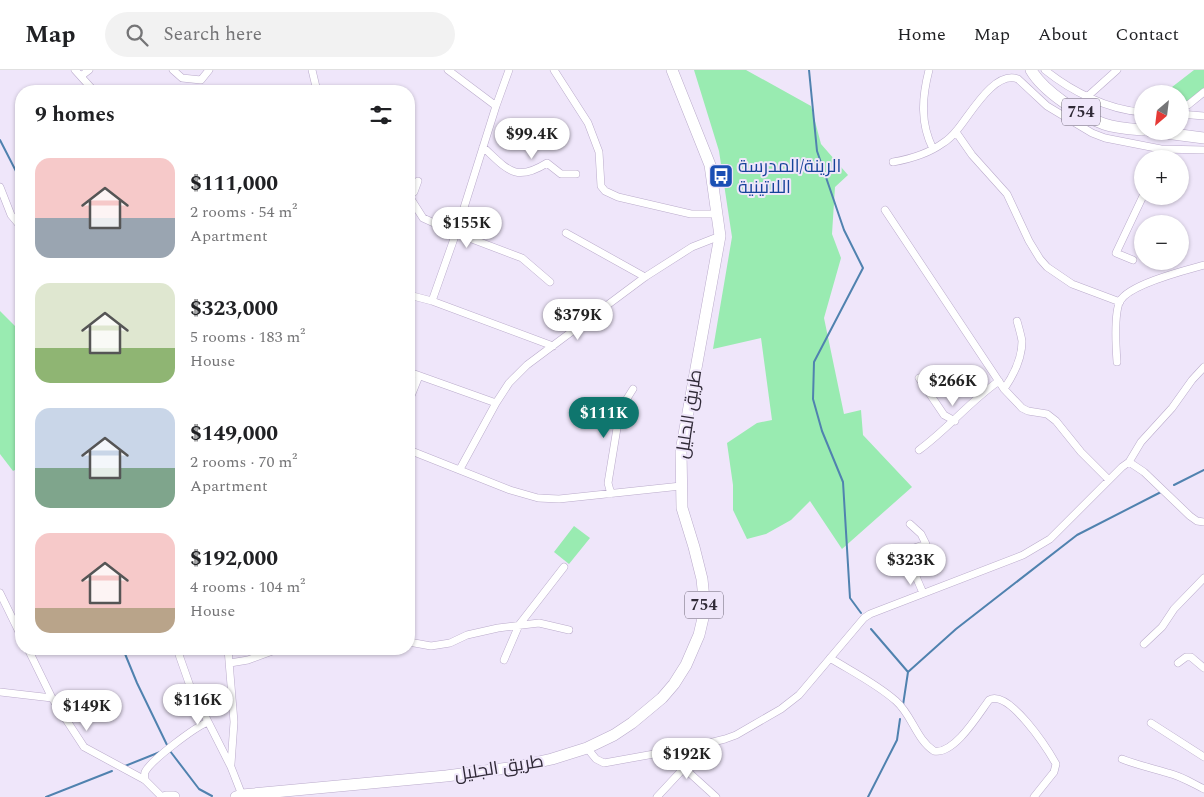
<!DOCTYPE html>
<meta charset="utf-8">
<style>
body{margin:0;font-family:Spectral,Cairo,serif;background:#f2f2f2;color:#202124;height:100vh;display:flex;flex-direction:column;font-size:19px;white-space:nowrap}
*{box-sizing:border-box;margin:0}
p{font-size:16px;color:#757577}
.icon{flex:none;width:28px;height:28px;fill:none;stroke:currentColor;stroke-width:2;stroke-linecap:round;stroke-linejoin:round}
.map{position:relative;flex:1;overflow:hidden}
.drawer{position:absolute;left:15px;top:15px;width:400px;height:570px;display:flex;flex-direction:column;background:#fff;border-radius:20px;box-shadow:0 1px 4px #0004}
.drawer>*{flex:none}
.needle{width:32px;rotate:208deg}
.fabs{position:absolute;left:1134px;top:15px;display:grid;gap:10px}
.fabs a{display:grid;place-items:center;width:55px;height:55px;border-radius:50%;background:#fff;box-shadow:0 1px 4px #0004;font-size:25px}
.price{position:absolute;translate:-50% -42px;padding:0 11px;border-radius:18px;background:#fff;color:#222;font-size:16px;line-height:32px;filter:drop-shadow(0 1px 2px #0008)}
.price::after{content:'';position:absolute;left:50%;top:30px;width:15px;height:11px;margin-left:-8px;background:inherit;clip-path:polygon(0 0,100% 0,50% 100%)}
.price.active{background:#0f766e;color:#fff}
ul{padding:0;list-style:none}
li{display:flex;align-items:center;gap:15px;height:125px;padding:0 20px}
li span{display:grid;place-items:center;flex:none;width:140px;height:100px;border-radius:15px;color:#555}
li>.icon{margin-inline-start:auto}
span .icon{width:60px;height:60px;fill:#fffc;stroke-width:1}
li b{font-size:21px}
h2{display:flex;justify-content:space-between;align-items:center;height:60px;padding:0 20px;font-size:21px}
header{display:flex;align-items:center;gap:30px;box-sizing:border-box;height:70px;padding:0 25px;background:#fff;border-bottom:1px solid #e0e0e0}
header strong{font-size:24px}
nav{display:flex;gap:28px;margin-inline-start:auto;font-size:18px}
.search{width:350px;height:45px;background:#f2f2f2;display:flex;align-items:center;gap:12px;box-sizing:border-box;padding:0 18px;border-radius:28px;color:#757577;font-size:19px}
.map>svg:first-child{display:block}
.green{fill:#99ebb1}
.lines{fill:none;stroke-linecap:round;stroke-linejoin:round}
.stream{stroke:#5082af;stroke-width:2}
.street-casing{stroke:#baabcb;stroke-width:8}
.primary-casing{stroke:#baabcb;stroke-width:12}
.street{stroke:#fff;stroke-width:7}
.primary{stroke:#fff;stroke-width:11}
.labels{text-anchor:middle;dominant-baseline:central;stroke-width:4;stroke-linejoin:round;paint-order:stroke}
.shield{fill:#efe6fa;stroke:#696272;stroke-width:1}
.shield-label{font-size:16px;font-weight:bold;fill:#302a37}
.transit-label{font-size:18px;fill:#164399;stroke:#efe6fa;text-anchor:start}
.street-label{font-size:18px;fill:#302a37;stroke:#efe6fa}
</style>
<header>
<strong>Map</strong>
<div class="search"><svg class="icon" aria-label="search" viewBox="0 0 24 24"><circle cx="10" cy="10" r="6"/><path d="M15 15l6 6"/></svg>Search here</div>
<nav><a>Home</a><a>Map</a><a>About</a><a>Contact</a></nav>
</header>
<div class="map">
<svg width="1204" height="727" viewBox="0 0 1204 727">
<rect width="100%" height="100%" fill="#efe6fa"/>
<path class="green" d="M694,0H746L811,36L821,74L848,105L835,117L832,164L841,188L824,248L844,344L861,340L863,365L912,417L842,479L810,431L791,450L766,464L747,469L733,440V415L727,373L757,353L772,350L761,268L713,279L732,167L719,81Z
M1194,0H1204V18L1180,37V24H1163Z
M0,241L21,262V397L13,401L0,384Z
M574,456L590,468L569,494L554,482Z"/>
<g class="lines">
<path class="stream" d="M809,0L817,81L844,160L863,198L814,292L813,329L822,361L843,412L850,528L861,543
M0,70L21,111
M1174,415L1204,400
M871,559L908,602
M123,579L137,613L168,677
M903,635L908,602L956,559L1077,465L1161,422
M170,681L199,719L212,726
M125,696L160,682
M46,727L112,701
M868,727L897,670L900,649"/>
<defs>
<path id="street" d="M75,0L94,21
M173,0L182,8L201,10L209,0
M312,0L317,21
M448,0L496,36
M554,0L588,53L599,82L601,116L605,121L618,127L691,144H717
M929,0C922,27 920,53 933,79
M1045,0C1071,21 1108,40 1142,42
M81,6L89,0
M1088,26L1117,0
M1180,34L1188,35L1204,22
M1180,44L1204,46
M956,62L972,85L1007,124L1029,171L1040,189L1047,197L1072,214L1120,232
M483,77C507,99 515,113 547,93L561,104H576
M1158,89L1161,79
M893,92C910,89 928,84 943,73C948,70 953,65 957,60C970,45 994,0 1018,9L1047,36L1092,63L1105,68L1161,79L1204,80
M0,117L11,145L21,157
M409,126L423,148L456,163L522,188L550,212
M409,126L414,122L418,111
M885,140L1004,319L1022,338L1028,341L1047,344L1056,351L1081,382L1109,410
M566,163L645,207
M1133,190L1116,183L1143,126
M409,225L432,231L553,276
M432,231L456,163L496,36L509,0
M1117,292C1116,278 1114,243 1120,231C1129,214 1186,200 1204,195
M409,302L496,333
M919,308L944,345L955,351
M1004,319C1013,306 1022,288 1022,271C1021,265 1019,258 1017,251
M409,331L419,306
M409,380L510,420L538,428L559,429L681,416
M919,380C948,359 970,331 999,311
M1129,392L1144,402L1190,446L1197,451L1204,452
M460,399L496,333L509,313L527,295L645,207L692,177L720,166
M611,424L608,413L618,352L623,335L633,319
M910,454L921,464L926,474L905,481L923,523
M0,523L21,566
M409,572L431,576L450,573L467,565L498,558L539,553L569,560
M1144,574L1162,557L1174,539L1204,508
M28,579L52,628L84,677L145,710L162,727
M177,579L190,616L231,697L242,725
M228,579L234,652L231,694
M830,588C851,601 877,614 896,631C912,645 916,669 934,681C954,685 978,645 989,630C1009,619 1047,678 1056,694L1054,702L1034,727
M504,590L519,555L564,497
M230,593L248,590L278,579
M1178,593L1186,587H1191L1204,598
M0,622L52,628
M1151,653L1204,687
M587,678L596,689L604,693L693,677L725,669L736,665L781,639L799,625L864,548L870,544L1023,485L1050,469L1122,397L1129,392L1141,372L1172,338L1192,310L1204,297
M1122,689C1137,695 1152,698 1168,703C1181,706 1192,713 1204,719
M684,698L716,727
M145,710C145,707 144,705 145,702C151,690 195,657 208,652
M657,727L684,698L693,677"/>
<path id="primary" d="M1031,0C1043,21 1081,46 1104,54C1116,58 1130,59 1142,60
M1150,61L1204,68
M166,727H174
M236,727L242,725L446,706L516,697L552,689L587,678L614,665L632,653L662,628L674,614L686,595L699,565L703,548L704,529L702,509L694,477L682,438L681,381L720,166L710,95L672,0"/>
</defs>
<use href="#street" class="street-casing"/>
<use href="#primary" class="primary-casing"/>
<use href="#street" class="street"/>
<use href="#primary" class="primary"/>
</g>
<defs>
<symbol id="bus-square" viewBox="-11 -11 22 22"><rect x="-9" y="-9" width="18" height="18" rx="4" fill="#1a4fb4" stroke="#efe6fa"/><path d="M-5-6H5V4H4V6H2V4H-2V6H-4V4H-5ZM-3.5-4V0h7V-4ZM-3.5 1.2v1.5H-2V1.2ZM2 1.2v1.5H3.5V1.2Z" fill="#fff"/></symbol>
</defs>
<g fill-rule="evenodd">
<use href="#bus-square" x="707" y="92" width="28" height="28"/>
</g>
<g class="labels">
<g class="shield">
<rect x="1062" y="28.5" width="38" height="27" rx="4"/>
<rect x="685" y="521.5" width="38" height="27" rx="4"/>
</g>
<g class="shield-label">
<text x="1081" y="42">754</text>
<text x="704" y="535">754</text>
</g>
<g class="transit-label">
<text x="738" y="96">الرينة/المدرسة<tspan x="738" dy="21">اللاتينية</tspan></text>
</g>
<g class="street-label">
<text transform="translate(689 344) rotate(-81)">طريق الجليل</text>
<text transform="translate(499 698) rotate(-9)">طريق الجليل</text>
</g>
</g>
</svg>
<div class="fabs">
<a><svg class="needle" viewBox="-14 -14 28 28"><path d="M0-13l5 13h-10z" fill="#e53935"/><path d="M0 13l5-13h-10z" fill="#757577"/></svg></a>
<a>+</a>
<a>−</a>
</div>
<b class="price" style="left:532px;top:90px">$99.4K</b>
<b class="price" style="left:467px;top:179px">$155K</b>
<b class="price" style="left:578px;top:271px">$379K</b>
<b class="price" style="left:953px;top:337px">$266K</b>
<b class="price active" style="left:604px;top:369px">$111K</b>
<b class="price" style="left:911px;top:516px">$323K</b>
<b class="price" style="left:198px;top:656px">$116K</b>
<b class="price" style="left:87px;top:662px">$149K</b>
<b class="price" style="left:687px;top:710px">$192K</b>
<section class="drawer">
<h2>9 homes<svg class="icon" aria-label="filters" viewBox="0 0 24 24"><path d="M4 7h16M4 17h16"/><circle cx="9" cy="7" r="2"/><circle cx="15" cy="17" r="2"/></svg></h2>
<ul>
<li><span style="background:linear-gradient(#f6c9c9 60%,#9aa5b1 0)"><svg class="icon" aria-label="home" viewBox="0 0 24 24"><path d="M3 11l9-7 9 7M6 9v11h12V9"/></svg></span><div><b>$111,000</b><p>2 rooms · 54 m²</p><p>Apartment</p></div></li>
<li><span style="background:linear-gradient(#dfe7d0 65%,#8fb573 0)"><svg class="icon" aria-label="home" viewBox="0 0 24 24"><path d="M3 11l9-7 9 7M6 9v11h12V9"/></svg></span><div><b>$323,000</b><p>5 rooms · 183 m²</p><p>House</p></div></li>
<li><span style="background:linear-gradient(#c9d6e8 60%,#7fa58c 0)"><svg class="icon" aria-label="home" viewBox="0 0 24 24"><path d="M3 11l9-7 9 7M6 9v11h12V9"/></svg></span><div><b>$149,000</b><p>2 rooms · 70 m²</p><p>Apartment</p></div></li>
<li><span style="background:linear-gradient(#f6c9c9 75%,#b9a48a 0)"><svg class="icon" aria-label="home" viewBox="0 0 24 24"><path d="M3 11l9-7 9 7M6 9v11h12V9"/></svg></span><div><b>$192,000</b><p>4 rooms · 104 m²</p><p>House</p></div></li>
</ul>
</section>
</div>
